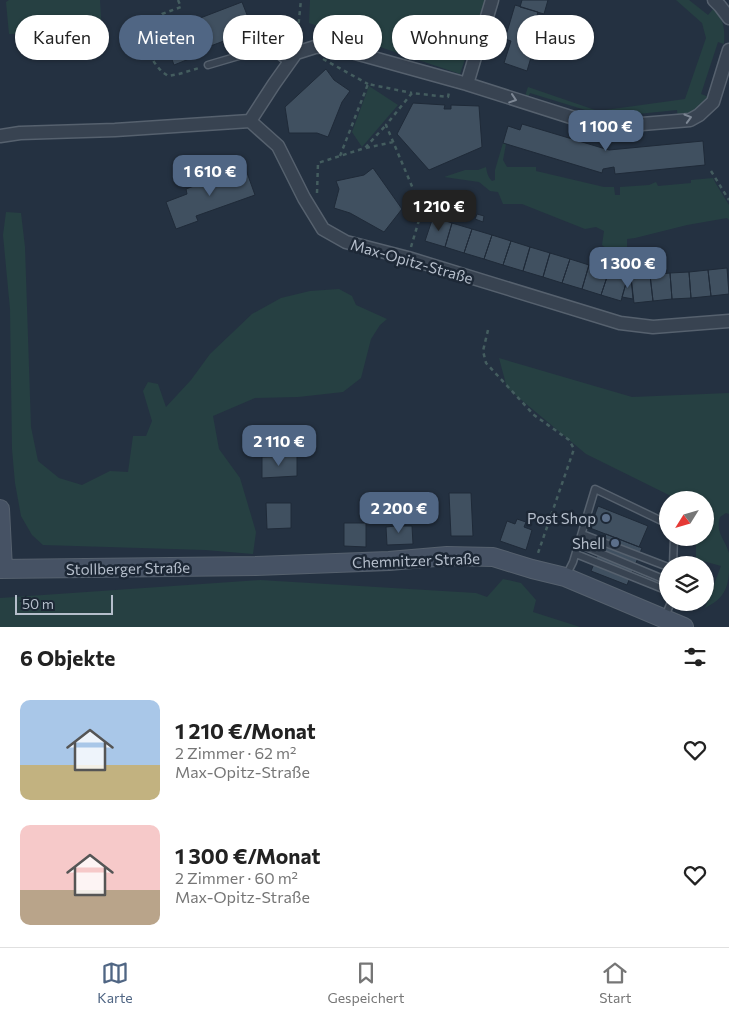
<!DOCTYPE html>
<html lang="de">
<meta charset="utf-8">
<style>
body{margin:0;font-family:Commissioner,sans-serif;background:#f6f6f6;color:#222;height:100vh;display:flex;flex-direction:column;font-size:19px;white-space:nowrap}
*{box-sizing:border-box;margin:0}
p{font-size:16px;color:#767676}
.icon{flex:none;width:28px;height:28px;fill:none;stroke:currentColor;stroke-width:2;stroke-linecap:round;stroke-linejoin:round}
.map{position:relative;height:627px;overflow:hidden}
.drawer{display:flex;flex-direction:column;background:#fff;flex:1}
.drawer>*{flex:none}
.hud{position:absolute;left:15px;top:15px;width:700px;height:45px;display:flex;gap:10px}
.needle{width:32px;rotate:233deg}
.fabs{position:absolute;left:659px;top:491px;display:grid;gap:10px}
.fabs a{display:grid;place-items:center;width:55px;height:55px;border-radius:50%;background:#fff;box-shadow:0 1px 4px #0004;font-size:25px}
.scale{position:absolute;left:15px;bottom:12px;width:98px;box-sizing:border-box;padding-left:5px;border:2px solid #b5becb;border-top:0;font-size:14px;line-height:18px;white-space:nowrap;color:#b5becb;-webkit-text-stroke:4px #1d2836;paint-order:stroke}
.price{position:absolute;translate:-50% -42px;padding:0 11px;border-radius:10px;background:#506684;color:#fff;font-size:16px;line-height:32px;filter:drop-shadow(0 1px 2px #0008)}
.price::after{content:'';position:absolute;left:50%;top:30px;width:15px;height:11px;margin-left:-8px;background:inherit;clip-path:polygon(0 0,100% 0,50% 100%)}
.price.current{background:#222;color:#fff}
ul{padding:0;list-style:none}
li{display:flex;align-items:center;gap:15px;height:125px;padding:0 20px}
li span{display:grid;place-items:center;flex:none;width:140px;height:100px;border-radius:10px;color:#555}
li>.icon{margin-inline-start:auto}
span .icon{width:60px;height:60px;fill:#fffc;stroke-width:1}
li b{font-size:21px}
h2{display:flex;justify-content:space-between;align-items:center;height:60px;padding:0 20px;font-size:21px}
.pill{padding:0 18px;border-radius:22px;background:#fff;box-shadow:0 1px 4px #0004;font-size:18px;line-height:45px}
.pill.current{background:#506684;color:#fff}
.tab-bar{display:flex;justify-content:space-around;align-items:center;height:70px;border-top:1px solid #e0e0e0;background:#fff;font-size:14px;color:#767676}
.tab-bar a{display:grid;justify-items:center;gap:2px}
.tab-bar .current{color:#506684}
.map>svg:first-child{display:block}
.green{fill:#264042}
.building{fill:#405060;stroke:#1f2a38}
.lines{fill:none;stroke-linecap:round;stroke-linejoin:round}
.service-casing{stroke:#56616e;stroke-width:9}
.minor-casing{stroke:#56616e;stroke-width:15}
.secondary-casing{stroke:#56616e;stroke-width:20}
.path{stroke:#445d5f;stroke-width:2.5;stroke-dasharray:4 4;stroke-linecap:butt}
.service{stroke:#384351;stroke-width:6}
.minor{stroke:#384351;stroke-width:12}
.secondary{stroke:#465264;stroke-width:18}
.oneway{stroke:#7d8794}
.service-dot{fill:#5c6f8a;stroke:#1d2836;stroke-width:2}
.labels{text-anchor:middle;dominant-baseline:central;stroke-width:5;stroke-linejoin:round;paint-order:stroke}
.street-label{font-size:15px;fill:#b5becb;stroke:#1d2836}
.poi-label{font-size:15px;fill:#b5becb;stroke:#1d2836;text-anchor:end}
</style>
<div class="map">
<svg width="729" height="627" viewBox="0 0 729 627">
<rect width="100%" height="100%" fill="#243141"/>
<path class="green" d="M9,0H100L102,33L9,34L6,2Z
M310,0H485L460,74L309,23Z
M676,0H689L708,15L714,8C724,22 725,27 724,44L718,42L701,94L709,97C701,112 695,114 678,118L677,110L628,115L629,123L593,120L595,113L530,93L527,100L524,99L528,87L598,111L685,99L706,38L702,23Z
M369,86L398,105L362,147L352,132Z
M503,143L506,144L503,160L507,167H536V171L604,187H614L615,195H620V187L649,185L656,182L658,186L691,183V180L713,178L716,184L729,205V220L727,218L687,225L635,238L627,239V250L607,249L602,245L604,231L596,227L585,229L522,204H503L498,192L490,191L479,182L444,177L465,170H478L486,167C487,173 488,177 492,181L495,180V170Z
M6,212L21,213L25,247L31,427L38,461L59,478L82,485L110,471L128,472L133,436H146L152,421L143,391L148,382L158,384L166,407L191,380L210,354L252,314L281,298L310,291L339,289L352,296L356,305L387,319L380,325L371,339L361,378L343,392L298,397L255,398L213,416L219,449L240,478L256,532L253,554L205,550L43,545L32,535L21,516L15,483L12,449L10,309L3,235Z
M499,358L632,397L729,393V514L726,513L720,517C715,533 725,539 729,553C729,557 729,564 729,568C729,589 723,599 705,608L721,566L696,559V543L706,539L708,534L705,526V500H679L586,454L507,388Z
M503,579L521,583L536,600L533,612L580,627H0V598L260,580L476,593L487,597Z"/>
<path class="building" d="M522,0H548L544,14L520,7Z
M242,2L253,30L192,53L194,57L174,65L164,38L184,30L182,25Z
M515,5L538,12L528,45L534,47L527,71L504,63L511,41L505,39Z
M326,69L334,80L350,91L342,102L328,137L317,133H289L285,107Z
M413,103L445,105L444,109H451V105L479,106L482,147L429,170L397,134Z
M522,124L609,150L703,141L705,165L615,174L614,167L603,169L602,173L503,143L508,126L520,130Z
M245,167L255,195L196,216L198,221L176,229L166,202L187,194L186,189Z
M373,168L402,209L384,232L350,213L334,208L339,189L336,181L364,175Z
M477,214L484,216L483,222L475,219Z
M433,217L452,223L445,247L425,241Z
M452,223L472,229L464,253L445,247Z
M472,229L492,235L484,259L464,253Z
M492,235L511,241L503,265L484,259Z
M511,241L530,247L523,271L503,265Z
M530,247L550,253L543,277L523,271Z
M550,253L570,259L562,283L543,277Z
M570,259L589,265L582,289L562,283Z
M589,265L609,271L601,295L582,289Z
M727,268L729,294L711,296L708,270Z
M708,270L711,296L691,298L689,272Z
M609,271L628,276L621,301L601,295Z
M689,272L691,298L672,299L670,273Z
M670,273L672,299L653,301L650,275Z
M650,275L653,301L634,303L631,277Z
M628,276L631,277L633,299L622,297Z
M297,456V476L262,478V457Z
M449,493H471L473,536H451Z
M266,503H291V528L267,529Z
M598,506L648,526L639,547L590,528Z
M517,519L526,522L524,527L532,530L526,550L500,541L507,521L515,524Z
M394,520H401L402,526H412L413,544L387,545L386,527L395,526Z
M344,523H366V547L344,546Z
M606,534L642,548L627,585L591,571Z"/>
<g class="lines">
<defs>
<path id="service" d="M208,65L269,47L288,63
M582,534L668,567
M579,544L668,581
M576,554L668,591
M673,565L674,538
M566,576L573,562L595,489L668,524
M665,617L671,602"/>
<path id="minor" d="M714,0L720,6L729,18
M467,84L492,0
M250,121L274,84L296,53L315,47L330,46L467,84L599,126L620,127L642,124L690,120L699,115L713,102L729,50
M0,136L20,133L115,130L250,121L278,146L304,198L323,229L346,242L408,258L620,323L653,327L729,321"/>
<path id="secondary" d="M0,509L3,569
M0,569L256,566L389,561L447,556L493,557L532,569L565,577L684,627"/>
</defs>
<use href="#service" class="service-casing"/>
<use href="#minor" class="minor-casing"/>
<use href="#secondary" class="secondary-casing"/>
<path class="path" d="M178,0L181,7L162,14L153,24L148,35L150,49L154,62L161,71L168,76L179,74L199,68
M297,39L301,0
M323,59L368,84
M366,148L393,142
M340,156L368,84L412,93
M711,171L729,200
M317,193L318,163L365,148L386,125
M411,247L422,210L386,125L412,93L448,97L449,92
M488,330L483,351L486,363L534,415L569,440L574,449L537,556"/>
<use href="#service" class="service"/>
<use href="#minor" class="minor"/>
<use href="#secondary" class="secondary"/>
</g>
<defs><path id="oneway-chevron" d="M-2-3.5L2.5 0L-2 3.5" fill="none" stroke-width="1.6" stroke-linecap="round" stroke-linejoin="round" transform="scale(1.25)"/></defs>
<g class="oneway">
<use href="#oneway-chevron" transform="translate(513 99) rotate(18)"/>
<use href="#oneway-chevron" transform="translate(688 118) rotate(-16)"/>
</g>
<g class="service-dot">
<circle cx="606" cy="518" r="5"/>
<circle cx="615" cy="543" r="5"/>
</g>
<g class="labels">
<g class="street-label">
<text transform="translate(412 261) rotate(16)">Max-Opitz-Straße</text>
<text transform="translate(416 560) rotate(-2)">Chemnitzer Straße</text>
<text transform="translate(128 568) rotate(-1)">Stollberger Straße</text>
</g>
<g class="poi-label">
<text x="596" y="518">Post Shop</text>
<text x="605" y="543">Shell</text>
</g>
</g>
</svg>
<div class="fabs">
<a><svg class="needle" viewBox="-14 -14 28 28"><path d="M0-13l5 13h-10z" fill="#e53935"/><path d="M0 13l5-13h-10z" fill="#767676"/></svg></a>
<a><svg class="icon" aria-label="layers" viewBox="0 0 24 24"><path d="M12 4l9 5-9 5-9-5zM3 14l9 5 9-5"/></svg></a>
</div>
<div class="scale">50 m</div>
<b class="price" style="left:606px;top:152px">1 100 €</b>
<b class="price" style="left:210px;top:197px">1 610 €</b>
<b class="price current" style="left:439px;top:232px">1 210 €</b>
<b class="price" style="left:628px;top:289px">1 300 €</b>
<b class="price" style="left:279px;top:467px">2 110 €</b>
<b class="price" style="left:399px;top:534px">2 200 €</b>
<div class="hud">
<a class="pill">Kaufen</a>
<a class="pill current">Mieten</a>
<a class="pill">Filter</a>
<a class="pill">Neu</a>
<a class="pill">Wohnung</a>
<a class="pill">Haus</a>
</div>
</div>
<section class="drawer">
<h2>6 Objekte<svg class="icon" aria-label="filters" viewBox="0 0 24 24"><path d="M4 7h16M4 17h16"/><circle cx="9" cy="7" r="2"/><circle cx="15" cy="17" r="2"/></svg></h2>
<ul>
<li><span style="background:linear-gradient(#a9c7e8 65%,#c2b280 0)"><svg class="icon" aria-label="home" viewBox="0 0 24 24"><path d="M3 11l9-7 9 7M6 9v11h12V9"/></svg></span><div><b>1 210 €/Monat</b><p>2 Zimmer · 62 m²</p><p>Max-Opitz-Straße</p></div><svg class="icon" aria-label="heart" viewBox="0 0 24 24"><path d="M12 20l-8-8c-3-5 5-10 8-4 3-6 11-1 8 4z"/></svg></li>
<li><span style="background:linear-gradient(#f6c9c9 65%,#b9a48a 0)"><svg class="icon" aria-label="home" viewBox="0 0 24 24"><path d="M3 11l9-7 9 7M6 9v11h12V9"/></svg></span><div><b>1 300 €/Monat</b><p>2 Zimmer · 60 m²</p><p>Max-Opitz-Straße</p></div><svg class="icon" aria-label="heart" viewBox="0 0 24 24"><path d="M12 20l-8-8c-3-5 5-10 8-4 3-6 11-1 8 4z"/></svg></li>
</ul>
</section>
<nav class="tab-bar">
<a class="current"><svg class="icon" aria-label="map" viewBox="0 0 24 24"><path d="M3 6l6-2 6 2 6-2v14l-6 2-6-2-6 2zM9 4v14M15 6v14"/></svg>Karte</a>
<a><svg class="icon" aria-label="saved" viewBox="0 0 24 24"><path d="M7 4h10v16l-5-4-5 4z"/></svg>Gespeichert</a>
<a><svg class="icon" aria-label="home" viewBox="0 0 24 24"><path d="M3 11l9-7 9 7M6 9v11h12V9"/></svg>Start</a>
</nav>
